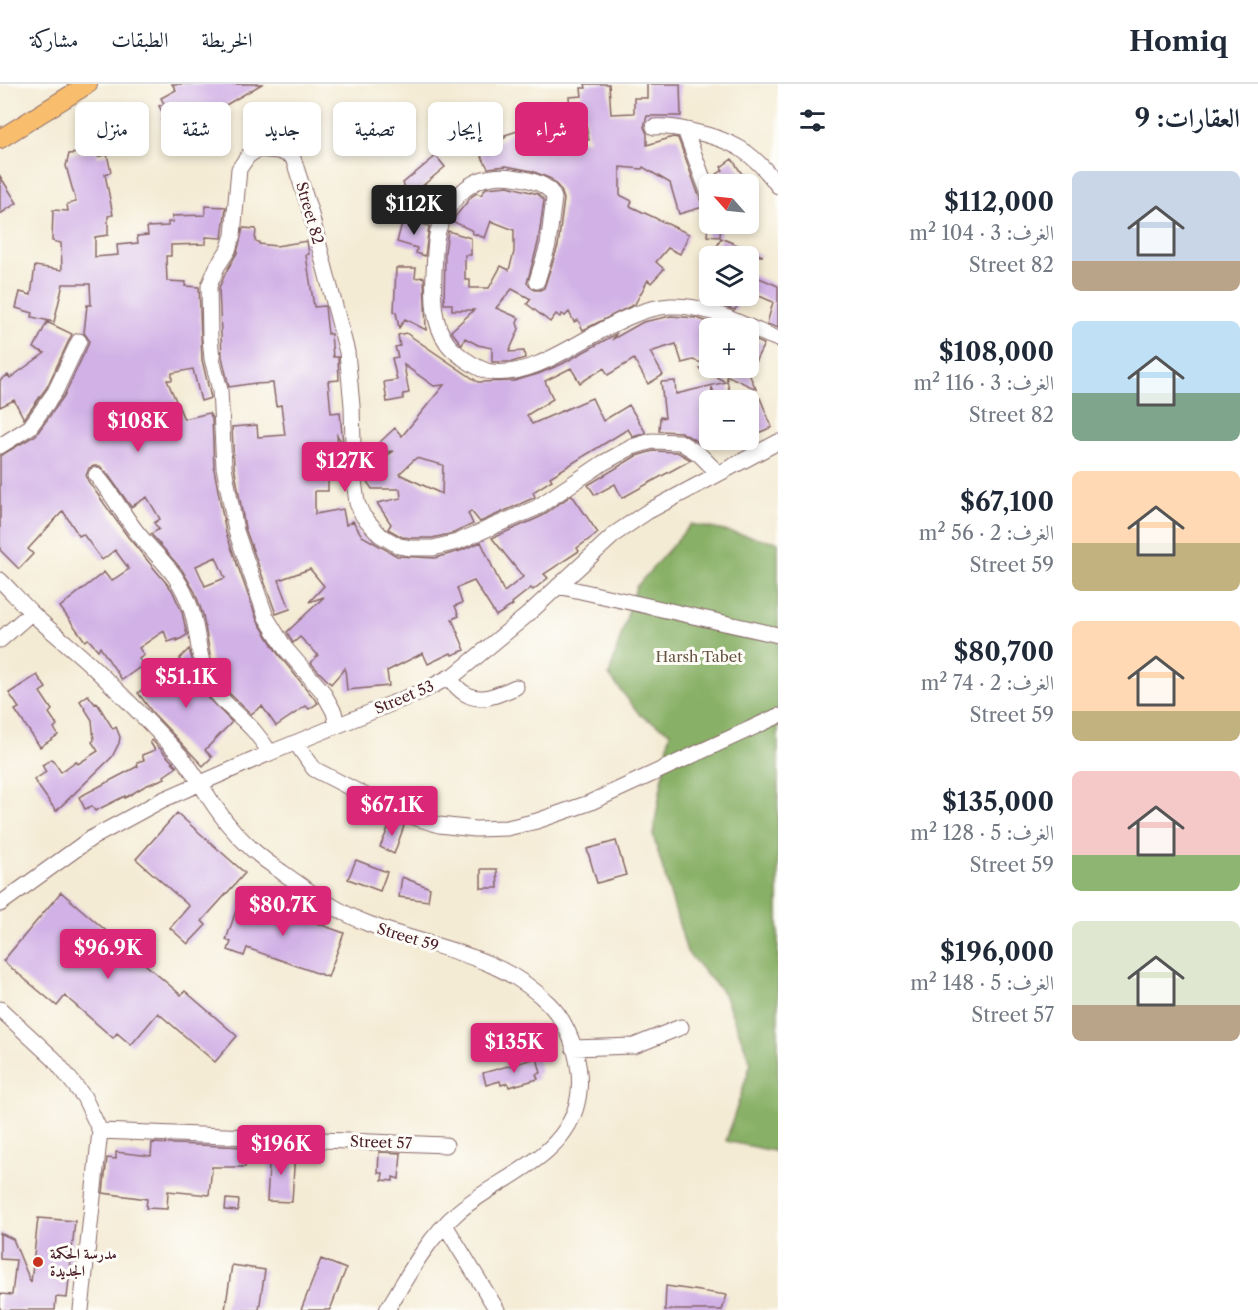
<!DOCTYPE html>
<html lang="ar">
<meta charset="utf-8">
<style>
body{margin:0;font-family:"Libre Caslon Text",Amiri,serif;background:#f2f2f3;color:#1f2937;direction:rtl;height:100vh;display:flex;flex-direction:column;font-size:22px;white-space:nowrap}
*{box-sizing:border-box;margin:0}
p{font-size:20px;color:#747a83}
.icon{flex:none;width:33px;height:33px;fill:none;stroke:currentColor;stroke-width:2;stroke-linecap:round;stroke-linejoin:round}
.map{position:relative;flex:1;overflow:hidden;direction:ltr}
.details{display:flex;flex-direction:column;background:#fff;width:480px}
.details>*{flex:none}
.banner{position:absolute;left:18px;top:18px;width:570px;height:54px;direction:rtl;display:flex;gap:12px}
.needle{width:39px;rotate:297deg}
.tools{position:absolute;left:699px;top:90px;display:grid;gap:12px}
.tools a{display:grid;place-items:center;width:60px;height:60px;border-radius:9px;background:#fff;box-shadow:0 3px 9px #0003;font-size:30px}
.price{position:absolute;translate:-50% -51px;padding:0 14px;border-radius:6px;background:#db2777;color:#fff;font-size:20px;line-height:39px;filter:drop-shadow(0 2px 3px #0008)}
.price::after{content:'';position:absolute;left:50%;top:36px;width:18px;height:14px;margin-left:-9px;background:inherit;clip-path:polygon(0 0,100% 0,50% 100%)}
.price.selected{background:#222;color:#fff}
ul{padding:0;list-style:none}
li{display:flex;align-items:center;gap:18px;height:150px;padding:0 18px}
li span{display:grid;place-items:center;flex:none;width:168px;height:120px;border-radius:9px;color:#555}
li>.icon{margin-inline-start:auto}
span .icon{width:72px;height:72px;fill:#fffc;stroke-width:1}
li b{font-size:26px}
h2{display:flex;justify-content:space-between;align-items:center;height:72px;padding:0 18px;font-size:26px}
.chip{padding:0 21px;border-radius:9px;background:#fff;box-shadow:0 3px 9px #0003;font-size:21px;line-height:54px}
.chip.selected{background:#db2777;color:#fff}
header{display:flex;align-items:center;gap:36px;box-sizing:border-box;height:84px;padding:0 30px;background:#fff;border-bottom:2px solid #e0e1e3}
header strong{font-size:28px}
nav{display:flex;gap:33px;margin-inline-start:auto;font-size:21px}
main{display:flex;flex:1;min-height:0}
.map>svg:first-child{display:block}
.forest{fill:#88b066;stroke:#696848;stroke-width:1.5}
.building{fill:#d1b1e6;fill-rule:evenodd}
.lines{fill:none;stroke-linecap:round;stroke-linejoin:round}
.minor-casing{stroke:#866666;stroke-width:17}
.major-casing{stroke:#866666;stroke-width:20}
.minor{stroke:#fff;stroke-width:15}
.major{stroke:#f9be6d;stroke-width:18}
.poi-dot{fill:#c8321e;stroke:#fdfcf7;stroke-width:2}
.labels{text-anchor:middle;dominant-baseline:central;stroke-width:6;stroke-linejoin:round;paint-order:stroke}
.street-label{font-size:15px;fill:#4a1f2b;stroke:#fdfcf7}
.park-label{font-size:15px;fill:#675341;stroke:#fdfcf7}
.poi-label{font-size:15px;font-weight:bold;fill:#4a1f2b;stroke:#fdfcf7;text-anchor:start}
</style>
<header>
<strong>Homiq</strong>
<nav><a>الخريطة</a><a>الطبقات</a><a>مشاركة</a></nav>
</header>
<main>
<section class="details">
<h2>العقارات: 9<svg class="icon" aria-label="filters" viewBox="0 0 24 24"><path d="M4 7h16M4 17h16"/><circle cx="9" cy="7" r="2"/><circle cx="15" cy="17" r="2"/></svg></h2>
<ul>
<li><span style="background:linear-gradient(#c9d6e8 75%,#b9a48a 0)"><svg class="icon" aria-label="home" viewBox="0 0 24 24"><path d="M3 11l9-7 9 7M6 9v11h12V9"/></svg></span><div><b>$112,000</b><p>الغرف: 3 · 104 m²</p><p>Street 82</p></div></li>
<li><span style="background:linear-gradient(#bfe0f5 60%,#7fa58c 0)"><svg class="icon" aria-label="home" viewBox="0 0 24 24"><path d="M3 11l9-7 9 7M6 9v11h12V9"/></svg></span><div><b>$108,000</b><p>الغرف: 3 · 116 m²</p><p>Street 82</p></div></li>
<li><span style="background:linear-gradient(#ffd9b3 60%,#c2b280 0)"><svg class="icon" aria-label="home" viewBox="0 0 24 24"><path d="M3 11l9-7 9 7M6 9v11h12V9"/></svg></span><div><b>$67,100</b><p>الغرف: 2 · 56 m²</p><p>Street 59</p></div></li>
<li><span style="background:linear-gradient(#ffd9b3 75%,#c2b280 0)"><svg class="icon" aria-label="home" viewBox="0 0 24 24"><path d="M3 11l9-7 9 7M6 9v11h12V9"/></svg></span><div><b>$80,700</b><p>الغرف: 2 · 74 m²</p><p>Street 59</p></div></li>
<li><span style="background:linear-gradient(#f6c9c9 70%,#8fb573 0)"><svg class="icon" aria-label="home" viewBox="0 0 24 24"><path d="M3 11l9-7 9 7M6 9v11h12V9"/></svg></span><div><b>$135,000</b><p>الغرف: 5 · 128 m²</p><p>Street 59</p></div></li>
<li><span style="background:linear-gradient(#dfe7d0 70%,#b9a48a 0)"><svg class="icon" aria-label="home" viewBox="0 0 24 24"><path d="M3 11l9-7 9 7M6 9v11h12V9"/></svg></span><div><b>$196,000</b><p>الغرف: 5 · 148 m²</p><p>Street 57</p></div></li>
</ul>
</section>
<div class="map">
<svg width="778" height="1226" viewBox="0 0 778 1226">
<rect width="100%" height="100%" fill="#fdfcf7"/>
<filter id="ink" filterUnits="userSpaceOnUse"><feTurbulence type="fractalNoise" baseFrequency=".0167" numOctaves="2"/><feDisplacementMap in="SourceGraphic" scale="12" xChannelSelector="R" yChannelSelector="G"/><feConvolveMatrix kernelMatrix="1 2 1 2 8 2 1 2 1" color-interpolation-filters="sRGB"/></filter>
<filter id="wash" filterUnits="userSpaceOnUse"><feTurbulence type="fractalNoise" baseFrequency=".008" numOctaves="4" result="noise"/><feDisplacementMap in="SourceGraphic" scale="24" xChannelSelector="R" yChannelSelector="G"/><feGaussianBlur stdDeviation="1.35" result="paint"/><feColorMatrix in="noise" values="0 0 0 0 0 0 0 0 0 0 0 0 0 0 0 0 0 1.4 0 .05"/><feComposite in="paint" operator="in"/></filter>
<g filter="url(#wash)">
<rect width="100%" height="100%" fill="#f4ebd4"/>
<path class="forest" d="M691,440L778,458V1068L726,1057L751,979L724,910L687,868L653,751L670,648L640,631L609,591L636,503Z"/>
<g id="blocks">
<path class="building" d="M172,0H262L195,39L169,52L161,35L165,33L159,22L164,20L161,14L176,6Z
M585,0H609L611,30L634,29V14H647V0H680L681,32H647L644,43L647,50V61L673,53L678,54L703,123L679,130L670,99L643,83L642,85L620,83V111L632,117L630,122L689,150L680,170L668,164L656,178L664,185L651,199L648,196L635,220L583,246L578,236L574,238L569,228L565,232L562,230L560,233L556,230L550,238L527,220L531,215L512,205L496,224L519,234L517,239L519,245L509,268L524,267L525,274L512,278H492V264L478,261L465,254L462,261L451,247L474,226H452V220H444L445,168L448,147L471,154V171H465V196H470V204H489L501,182L509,186L514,168V146L491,137L485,154L472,149L473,147L452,137L454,134L472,112L477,109L481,111L486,104L508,102L538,110L544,116L538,159L527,199L534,206H540L544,204L558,162L564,115L561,106L551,95L532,87L506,82L488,84L479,68L506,53L505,51L524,45L528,22L564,26V56H589L584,31L571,32L569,13L582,12L581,4H586Z
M97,67L98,73L107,70L111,88L105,90L113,131L108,132V151L95,153V173L118,171L117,161L138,159L137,152L148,151L147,143L168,142V138H173L172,132L205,131V122L226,123L222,154L206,153V160L171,161V172H166L167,197L186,198L185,202L199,203L202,276L211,314L201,317L193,285L172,289V296H167L184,335L209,329L212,334L214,385L226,449L257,536L278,570L318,619L309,625L306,622L276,642L262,622L251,630L230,610L217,592L211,576L203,531L195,508L182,486L151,450L159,445L154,439L160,435L147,413L131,423L109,392L100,382H94L89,384L86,392L88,397L128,453L172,506L182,528L187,551L177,557V555L168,558L164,547L139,564L144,571L139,575L143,581L122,596L100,563L98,566L88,555L85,557L60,523L104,488L111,497L129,485L115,466L102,476L83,450L79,452L63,427L28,465L33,470L19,485L0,466V372L36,351L64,312L88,261L89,256L84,249L87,221H91L90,200H63L54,238L32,233L33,229L16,224L20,208L31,211L35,182L62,186L61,159L52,157L53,126L68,127L67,120L76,118L66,82L69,70ZM216,473L225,494L205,502L196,482Z
M436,72L445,83L421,103L429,107L422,122L405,113L407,108L403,99Z
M732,75L744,93L733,100H716L713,93L723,86L721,83Z
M0,92L17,119L0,130Z
M403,135L429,142L425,172L416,169L417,164L397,158Z
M708,140H721L720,153L707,152Z
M243,144L256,145L255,157L259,158V160L276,162L307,157L309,170L306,171L314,223L325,222L328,250H331L333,273H338L339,296L328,297L331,329L340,328L343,360L337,351L340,388L328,389V407H315V430L343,425L346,441L353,437L362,452L397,472L435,474L460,467L481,458L504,508L523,493L492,454L540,433L572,411L598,449L577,464L579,467L544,490L548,494L533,506L531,504L512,519L513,521L496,532L474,497L457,504L462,519L455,522L459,532L452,535L465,566L452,571L451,569L428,580L423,569L387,587L389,602L347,606L345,584L331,600L320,589L311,579L318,571L300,553L293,559L287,548L324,513L309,518L324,502L310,485L279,496L290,525L276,530L245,444L234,382L232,343L257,341L258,353L285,351L281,321L276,322L273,299L255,300V299L229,303L222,273L219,204L226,188L237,169Z
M721,154L763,172H722L714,169Z
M396,184H416L415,194L424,193L426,246L405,235L399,244L396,228H394Z
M748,189L778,202V244L767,240L773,218L748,207Z
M706,212H742L735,226L704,216Z
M671,232L696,234L727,244H710V282L693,276L682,279L676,260L650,268L663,291L648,300L634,275L608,291L604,284L580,299L571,284L545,297L553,315L527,331L532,340L592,314L603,337L629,321L646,349L633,353L628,345L550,393L552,396L533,408L535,413L531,415L480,438L471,427L468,429L473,440L454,449L432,454H412L402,453L388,445L391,440L377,419L401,414L400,405H372L364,393L363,386L394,367L368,369L395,344L402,352L444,301L434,302L404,281L409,309L403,310V315L387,318L384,298L397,296L392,274L398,273L395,263L400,262L398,251L406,249L478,298L514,297L538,290L562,280L616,250L613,255L643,238ZM416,374L443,381L442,410L399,390Z
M47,238L72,250L47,303L24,335L14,316L0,323V296L8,291L10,294L45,269L34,264Z
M748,253L764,260L749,290L756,305L726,291L731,316H716L712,303L711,316H710L708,360L700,359L681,348L659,347L660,333L665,334L661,298L675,297L676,310L726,298L699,284H747L748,288Z
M760,314L772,343L756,350L748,332V319Z
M653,367L677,368L691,376L622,414L615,400L595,411L588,401L636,372Z
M189,565L200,601L210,616L232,638L205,666L212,673L203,682L152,628L138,609L154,596L157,599L180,580V574Z
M37,591L46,604L40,608L52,626L49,629L57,641L54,644L58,651L40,663L15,626L19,624L9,609Z
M88,611L95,620L97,619L113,645L116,643L120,653L119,659L112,673L56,727L34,696L46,688L42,681L52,675L61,688L76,677L78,680L98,667L92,658L94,656L92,636L80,617Z
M152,656L177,683L164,692L165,694L145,702L125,714V712L95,727L92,722L85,725L79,713L138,682L137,678L144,676L142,671L155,666L150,658Z
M177,729L245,789L202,837L206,841L188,860L170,844L189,822L136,775Z
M392,736L404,742L394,770L380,763Z
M616,757L626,791L597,799L587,765Z
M356,776L387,788L380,807L348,795Z
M481,785H497L498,804H481Z
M402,793L430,804L428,817L399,813Z
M61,808L181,911L185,907L237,952L215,978L158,929L131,961L117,949L113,954L65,912L57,922L3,877Z
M241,812L344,849L328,893L247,864L244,872L228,866L231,858L226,856Z
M537,974L541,989L536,990L538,995L509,1003L508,999L501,1001L500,997L486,1001L483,989Z
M152,1059L245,1063V1083H212L209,1111L168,1107L167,1125L146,1124L147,1115L103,1109L107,1074L116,1075V1068L151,1072Z
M270,1065L295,1066L292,1118L267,1117Z
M379,1068L401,1069L399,1095L393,1093V1097L382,1096L383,1089H378Z
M226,1115L239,1116L238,1127L225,1126Z
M38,1134L75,1137L67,1214L56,1213L55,1226H0V1210L12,1211L16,1176L0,1175V1149L13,1155L31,1199Z
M321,1175L346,1185L330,1226H301Z
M232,1181L265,1186L259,1226H225Z
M666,1202L727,1211L722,1226H665Z"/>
</g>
</g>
<g filter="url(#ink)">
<use href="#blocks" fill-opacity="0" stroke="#866666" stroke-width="1.5"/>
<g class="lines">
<defs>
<path id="minor" d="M654,43C667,42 678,44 691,47C732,56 753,67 778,102
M685,46L708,108
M537,197L548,161L554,114C550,102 537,98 525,95C515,93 503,91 493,93C467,95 444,123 438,147C434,161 435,175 434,188C433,212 432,238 447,259C451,265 458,270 463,274C472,280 482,287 492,288C549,295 610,225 670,222C708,220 743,242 778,255
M0,362L30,343L55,308L79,257
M96,391C112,409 122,429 136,447C158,475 179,488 191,525C199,548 197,573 208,596C218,616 239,630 254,647C260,654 265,661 270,669
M0,496C10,506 20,517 31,528C50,547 73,564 93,583C122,611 151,640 178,669C194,686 203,706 216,724C232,748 255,770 279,786C307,806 337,828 369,840C430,864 501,870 549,920C573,944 586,990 576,1023C561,1076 496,1095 458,1128C427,1155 408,1191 387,1226
M558,502L778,551
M0,556L31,529
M448,594C454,599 459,607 466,610C481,620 501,609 516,603
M337,641L334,628L323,608L285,564L266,533L236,447L224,383L220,306L212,275L210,253L209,202L217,183L228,166L233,151L239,85L248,72L258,65L278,67L292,72L294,77L310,127L347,268L352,322L354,396L357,419L363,432L380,451L399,462L411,464H433L457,458L536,424L603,379L632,363L652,357L680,358L699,370L718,389
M296,659L314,685L395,727L439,741L475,745L507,744L537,737L589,719L778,632
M0,820L90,755L162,716L265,671L425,606L457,589L526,532L616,449L647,428L778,358
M0,925L54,975L84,1013L100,1047L81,1226
M573,964L634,962L681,943
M100,1047L446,1061
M445,1141L497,1226"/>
<path id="major" d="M0,55L88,0"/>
</defs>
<use href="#minor" class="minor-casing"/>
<use href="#major" class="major-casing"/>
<use href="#minor" class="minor"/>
<use href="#major" class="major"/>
</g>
</g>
<circle class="poi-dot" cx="38" cy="1178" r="6"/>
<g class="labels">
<g class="street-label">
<text transform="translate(310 129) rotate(74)">Street 82</text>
<text transform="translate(404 613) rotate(-23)">Street 53</text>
<text transform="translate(408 853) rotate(17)">Street 59</text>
<text transform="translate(381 1058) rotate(2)">Street 57</text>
</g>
<g class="park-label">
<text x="699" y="572">Harsh Tabet</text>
</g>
<g class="poi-label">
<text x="50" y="1169">مدرسة الحكمة<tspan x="50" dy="17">الجديدة</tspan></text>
</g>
</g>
</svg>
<div class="tools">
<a><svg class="needle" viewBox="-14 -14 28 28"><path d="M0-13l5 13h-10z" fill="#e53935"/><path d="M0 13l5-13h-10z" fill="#747a83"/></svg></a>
<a><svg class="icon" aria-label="layers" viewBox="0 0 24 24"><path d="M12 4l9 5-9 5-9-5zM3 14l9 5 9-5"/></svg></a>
<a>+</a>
<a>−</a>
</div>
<b class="price selected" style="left:414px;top:152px">$112K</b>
<b class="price" style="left:138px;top:369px">$108K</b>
<b class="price" style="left:345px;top:409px">$127K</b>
<b class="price" style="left:186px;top:625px">$51.1K</b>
<b class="price" style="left:392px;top:753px">$67.1K</b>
<b class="price" style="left:283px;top:853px">$80.7K</b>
<b class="price" style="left:108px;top:896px">$96.9K</b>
<b class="price" style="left:514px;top:990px">$135K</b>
<b class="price" style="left:281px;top:1092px">$196K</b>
<div class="banner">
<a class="chip selected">شراء</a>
<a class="chip">إيجار</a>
<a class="chip">تصفية</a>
<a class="chip">جديد</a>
<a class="chip">شقة</a>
<a class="chip">منزل</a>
</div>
</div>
</main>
